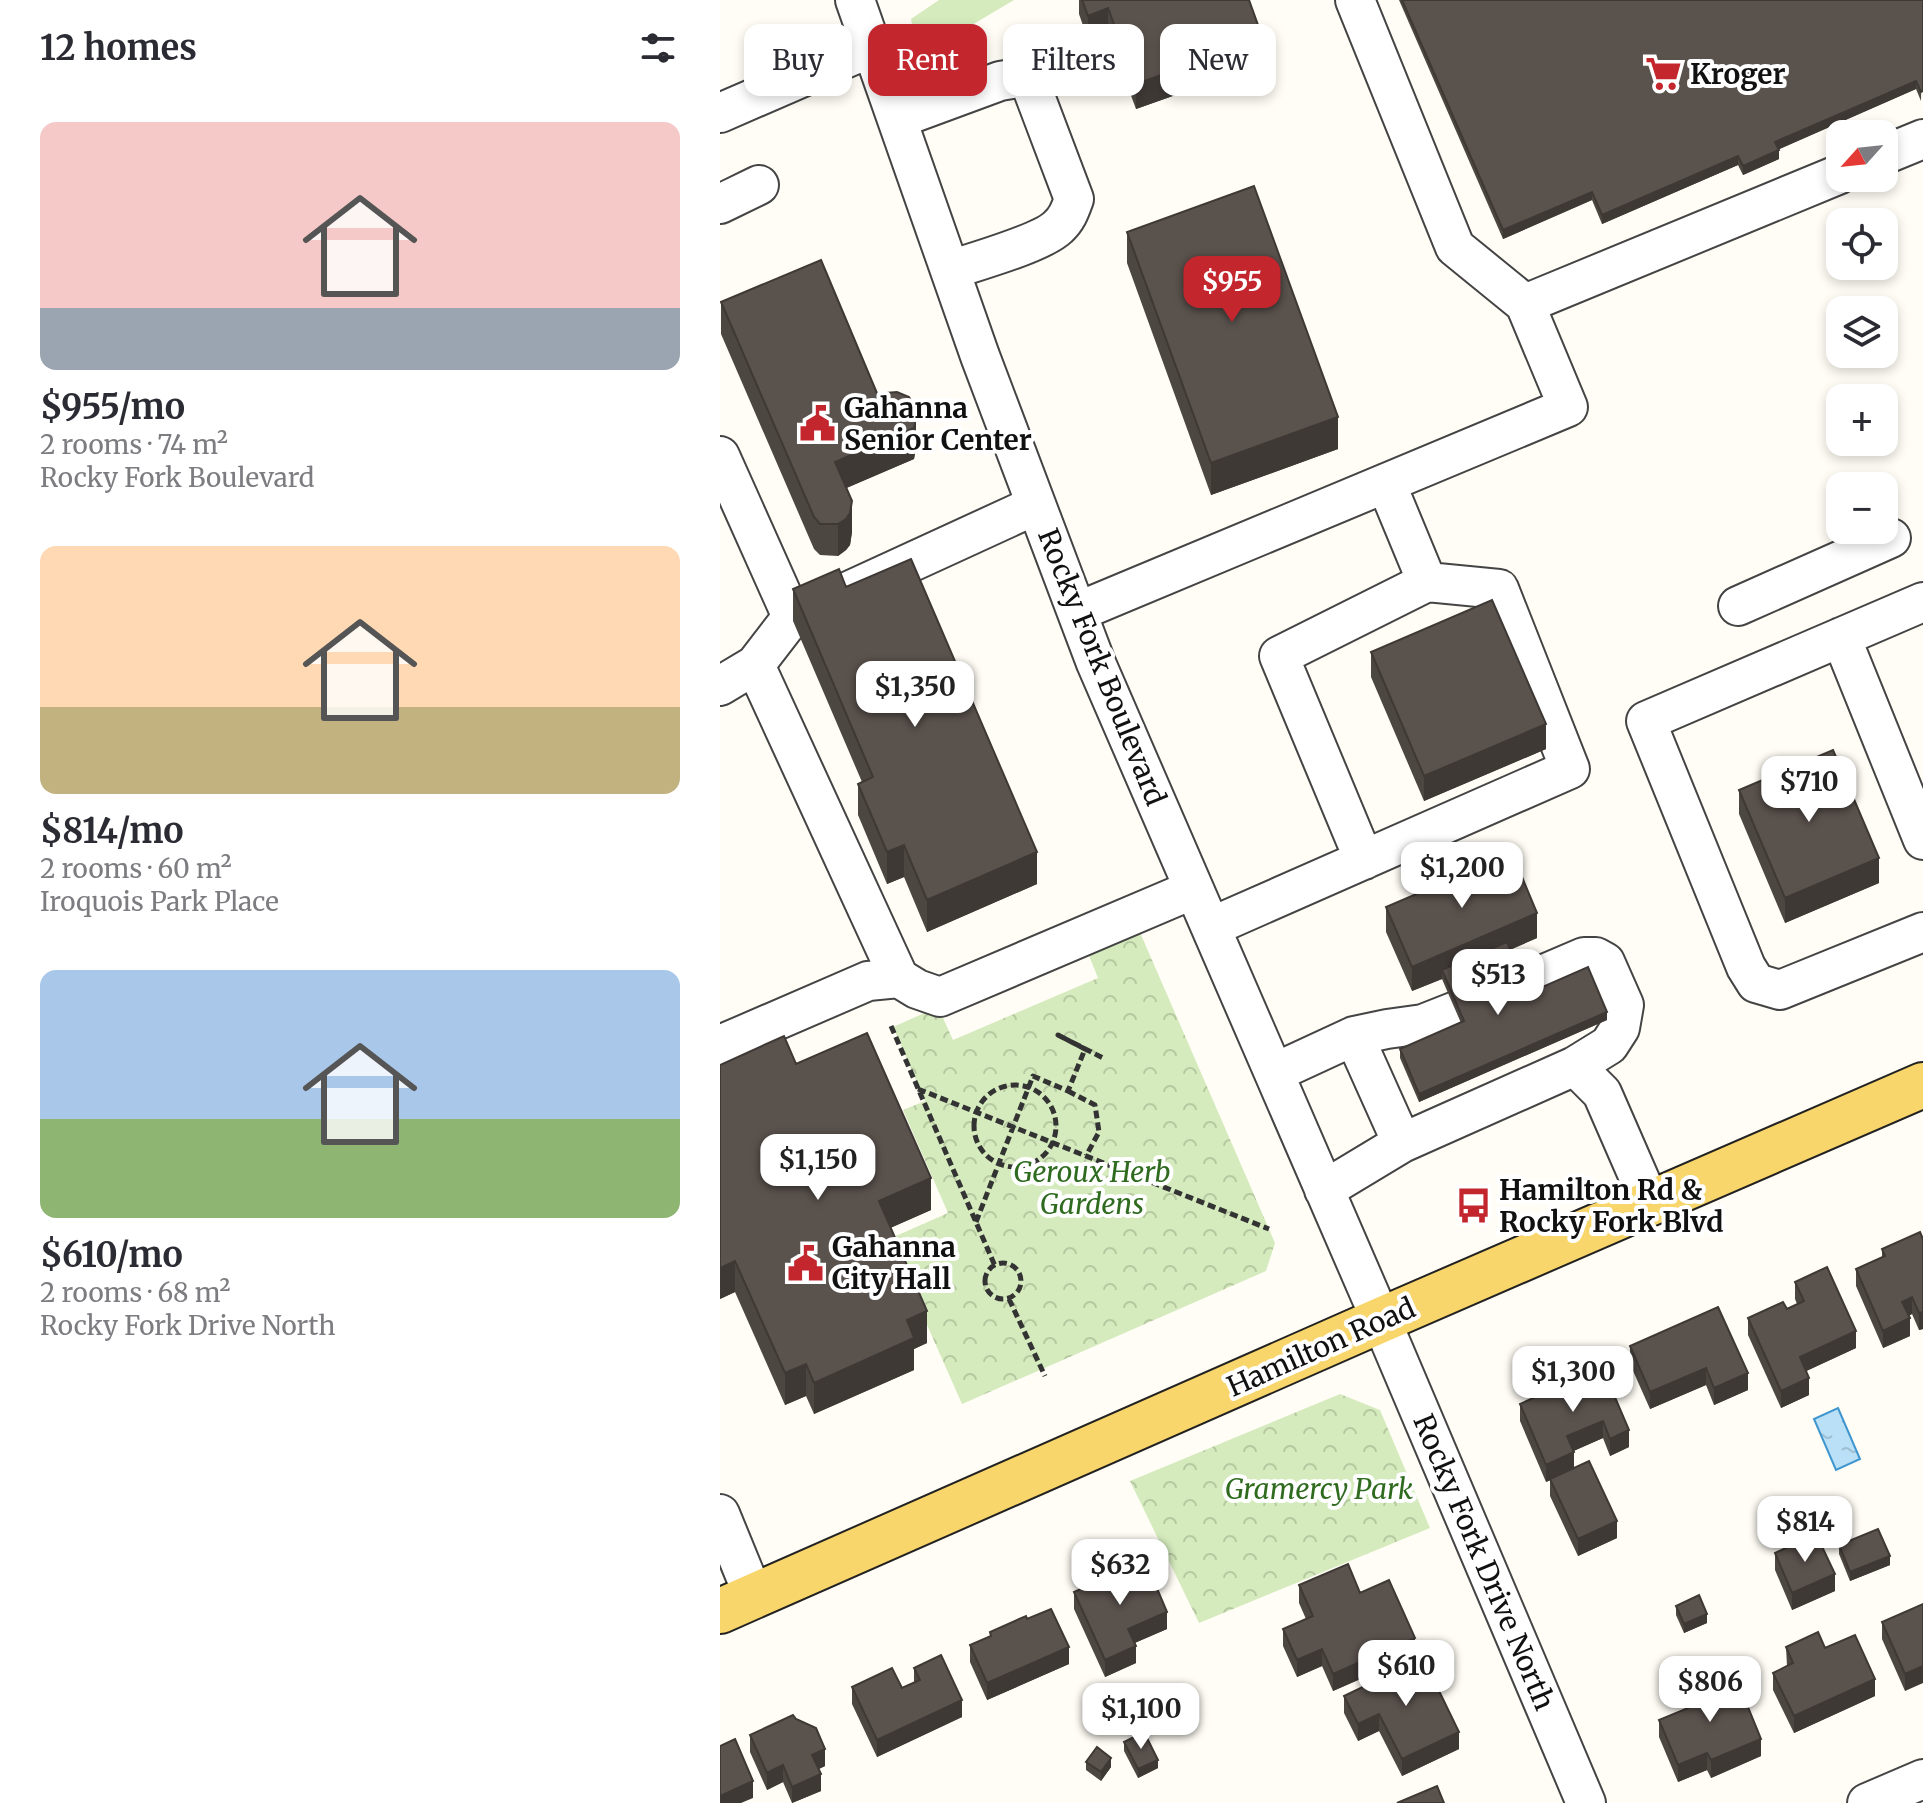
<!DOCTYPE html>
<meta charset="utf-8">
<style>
body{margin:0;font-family:Merriweather,serif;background:#f2f2f3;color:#2b2b33;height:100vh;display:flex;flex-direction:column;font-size:30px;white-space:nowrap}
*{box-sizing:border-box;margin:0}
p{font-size:26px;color:#7c7c81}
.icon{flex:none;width:44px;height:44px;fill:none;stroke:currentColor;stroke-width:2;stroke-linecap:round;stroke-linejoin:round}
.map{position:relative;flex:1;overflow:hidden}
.side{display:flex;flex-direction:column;background:#fff;width:720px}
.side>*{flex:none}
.hud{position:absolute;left:24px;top:24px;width:760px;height:72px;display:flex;gap:16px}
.needle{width:52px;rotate:243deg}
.buttons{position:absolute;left:1106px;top:120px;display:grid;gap:16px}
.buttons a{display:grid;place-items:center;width:72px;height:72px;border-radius:16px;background:#fff;box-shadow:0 4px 12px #0003;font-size:40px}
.price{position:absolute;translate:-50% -68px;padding:0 18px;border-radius:16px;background:#fff;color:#222;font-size:26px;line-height:52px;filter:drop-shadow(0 2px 4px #0008)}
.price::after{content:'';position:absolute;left:50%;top:48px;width:24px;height:18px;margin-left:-12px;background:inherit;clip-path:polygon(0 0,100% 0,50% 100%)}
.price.active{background:#c4262e;color:#fff}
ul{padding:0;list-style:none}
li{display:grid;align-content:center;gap:16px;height:424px;padding:0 40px}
li span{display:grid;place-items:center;height:248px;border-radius:16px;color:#555}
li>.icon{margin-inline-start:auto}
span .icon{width:144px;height:144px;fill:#fffc;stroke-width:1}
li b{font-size:34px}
h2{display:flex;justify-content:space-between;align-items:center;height:96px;padding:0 40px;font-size:34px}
.tag{padding:0 28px;border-radius:16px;background:#fff;box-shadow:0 4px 12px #0003;font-size:28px;line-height:72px}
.tag.active{background:#c4262e;color:#fff}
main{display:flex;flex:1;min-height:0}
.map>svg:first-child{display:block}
.grass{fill:#d5ebbd}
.park{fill:url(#park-crowns)}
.water{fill:url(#water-ripples);stroke:#3f96cf;stroke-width:2}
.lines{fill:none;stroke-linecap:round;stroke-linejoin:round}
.minor-casing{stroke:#444;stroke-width:42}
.major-casing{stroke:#222;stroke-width:48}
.path{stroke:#333;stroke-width:5;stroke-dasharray:8 4;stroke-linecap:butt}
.minor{stroke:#fff;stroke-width:38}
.major{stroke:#f9d66b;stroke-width:44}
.wall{fill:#4d4742}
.shaded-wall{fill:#3f3936}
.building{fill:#5a524d;stroke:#3f3936;stroke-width:2}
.labels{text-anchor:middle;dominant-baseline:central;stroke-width:8;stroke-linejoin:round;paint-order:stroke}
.poi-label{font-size:28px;font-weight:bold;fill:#111;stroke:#fff;text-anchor:start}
.street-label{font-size:28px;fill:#111;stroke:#fff}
.park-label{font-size:28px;font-style:italic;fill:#2f6b1f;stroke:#fff}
</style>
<main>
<section class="side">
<h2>12 homes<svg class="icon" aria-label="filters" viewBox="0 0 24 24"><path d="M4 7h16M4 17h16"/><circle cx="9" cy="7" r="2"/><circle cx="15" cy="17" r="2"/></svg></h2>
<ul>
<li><span style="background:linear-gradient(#f6c9c9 75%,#9aa5b1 0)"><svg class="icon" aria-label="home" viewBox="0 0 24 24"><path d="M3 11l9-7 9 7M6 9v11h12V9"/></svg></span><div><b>$955/mo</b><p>2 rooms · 74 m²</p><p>Rocky Fork Boulevard</p></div></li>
<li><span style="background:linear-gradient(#ffd9b3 65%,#c2b280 0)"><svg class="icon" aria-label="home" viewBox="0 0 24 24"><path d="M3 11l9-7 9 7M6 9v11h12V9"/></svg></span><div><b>$814/mo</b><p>2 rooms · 60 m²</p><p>Iroquois Park Place</p></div></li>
<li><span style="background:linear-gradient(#a9c7e8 60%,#8fb573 0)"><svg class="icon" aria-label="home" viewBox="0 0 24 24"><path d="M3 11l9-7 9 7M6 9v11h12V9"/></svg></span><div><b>$610/mo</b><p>2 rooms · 68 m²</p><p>Rocky Fork Drive North</p></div></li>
</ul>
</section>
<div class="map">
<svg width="1203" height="1803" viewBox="0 0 1203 1803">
<defs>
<pattern id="park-crowns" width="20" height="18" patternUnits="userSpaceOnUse" patternTransform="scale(2)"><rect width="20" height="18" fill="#d5ebbd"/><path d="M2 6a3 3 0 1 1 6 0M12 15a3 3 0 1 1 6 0" fill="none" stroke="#b6c8a1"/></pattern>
<pattern id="water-ripples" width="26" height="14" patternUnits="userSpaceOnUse" patternTransform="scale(2)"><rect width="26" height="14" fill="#b9e0f7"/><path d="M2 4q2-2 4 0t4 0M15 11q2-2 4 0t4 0" fill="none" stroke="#9ebfd3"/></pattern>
</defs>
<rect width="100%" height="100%" fill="#fffdf5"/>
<path class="grass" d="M219,0H294L198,57L191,19Z"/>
<path class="park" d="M412,914L555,1243L546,1271L242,1404L169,1239L228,1213L183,1110L205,1101L173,1027L218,1007L233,1040L378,978L361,936Z
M620,1394L660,1410L710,1528L479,1623L410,1481Z"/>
<path class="water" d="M1118,1408L1140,1459L1116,1470L1094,1419Z"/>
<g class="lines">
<defs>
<path id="minor" d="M135,0L260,356L376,663L661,1320L866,1803
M635,0L735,247L805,304
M0,113L152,47
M177,119L280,81L304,77L312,88L354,199C350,210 347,219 338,227C322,243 254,262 230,270
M1164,155L1203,139
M0,204L39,185
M0,456L72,617
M1203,602L926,721L1026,967L1036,983L1060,990L1203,932
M1018,606L1171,538
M357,612L848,407L805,304L1120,174
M1121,637L1203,840
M35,665L179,978
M0,686L35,665L72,617L316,505
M644,860L559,656L707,582
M491,927L850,769L779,589L707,582L666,483
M634,1036L682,1143L855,1066L889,1045L900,1028L904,1005L885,962L876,957H864L801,984
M0,1045L148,981L179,978L197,989L220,997L474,889
M855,1066L882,1093L930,1203
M554,1073L634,1036L667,1029L703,1024L736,1011
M604,1190L682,1143
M0,1514L34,1597
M1147,1803L1203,1779"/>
<path id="major" d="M0,1611L661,1320L1203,1085"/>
</defs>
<use href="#minor" class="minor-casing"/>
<use href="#major" class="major-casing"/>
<path class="path" d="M171,1026L275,1266
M254 1126a41 41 0 1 1 82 0a41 41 0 1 1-82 0Z
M198,1089L549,1229
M348,1091L375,1105L379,1132L366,1156
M256,1222L313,1076L348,1091L365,1049L338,1035L383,1058
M265 1281a18 18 0 1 1 36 0a18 18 0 1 1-36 0Z
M289,1299L325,1376"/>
<use href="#minor" class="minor"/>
<use href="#major" class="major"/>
</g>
<path class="wall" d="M359,0H529L543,64L416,109L388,33L368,40L359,14Z
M679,0H1203L1201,101L1196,89L1059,149V159L1023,175L1018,165L882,224L872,200L783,239Z
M407,232L618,449L491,495L407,263Z
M1,302L159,398L196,448L194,459L126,488L132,532L130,545L126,550L118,556L100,555L94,549L1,334Z
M126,587L317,884L207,932L184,877L167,884L138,815V784L142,782L73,621V589Z
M651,652L826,749L704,801L651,677Z
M1019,790L1159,883L1065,923L1019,814Z
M666,907L817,938L790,950L809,993L887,1020L699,1102L680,1058V1049L741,1023L722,979L692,991L666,932Z
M76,1064L211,1210L170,1228L207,1343L194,1349V1370L94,1414L86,1396L65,1405L15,1292L0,1299Z
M1203,1239V1329L1199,1330L1192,1314L1188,1316L1190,1336L1163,1348L1136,1286V1269L1162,1257V1249Z
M1075,1282L1136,1348L1086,1371L1089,1395L1061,1408L1028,1335V1318L1067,1309L1077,1304L1075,1299Z
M998,1307L1028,1390L994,1405L986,1385L930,1409L910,1364V1346Z
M882,1367L909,1447L890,1456L883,1438L853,1451L854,1468L897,1538L858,1556L830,1496V1480L826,1482L800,1421V1404Z
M1119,1545L1170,1565L1130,1581L1119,1554Z
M1055,1553L1115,1591L1072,1610L1055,1570Z
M579,1585L640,1593L695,1655L613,1691L602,1666L577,1677L563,1646V1629L586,1619L579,1603Z
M354,1592L447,1629L414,1643L416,1663L385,1677L354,1609Z
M1203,1604L1185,1691L1162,1639V1622Z
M956,1606L987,1623L964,1633L956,1615Z
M307,1619L349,1664L267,1700L250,1662V1645L270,1637V1632Z
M1066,1647L1105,1648L1155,1696L1074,1733L1053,1690V1673L1067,1666Z
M194,1668L242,1717L157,1757L132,1704V1687L182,1688L194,1683Z
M965,1687L996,1695L1041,1756L991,1778L987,1770L958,1782L939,1737V1720L967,1708L965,1704Z
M624,1696L739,1749L682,1776L659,1731L638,1741L624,1713Z
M30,1735L105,1766L99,1769L101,1791L72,1803L63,1782L47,1790L30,1752Z
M404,1742L438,1768L418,1778L404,1751Z
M366,1762L391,1767L381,1781L366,1770Z"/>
<path class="shaded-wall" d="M388,8V33L368,40V16Z
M543,39V64L416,109V84Z
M1196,81V89L1055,151V142Z
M1059,150V159L1023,175V166Z
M1018,156V165L882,224V215Z
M872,192V200L783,239V230Z
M196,417V448L194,459L115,493V462Z
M618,417V449L491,495V463Z
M132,501V532L130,545L126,550L118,556V524Z
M826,724V749L704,801V776Z
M184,845V877L167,884V852Z
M317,852V884L207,932V900Z
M1159,858V883L1065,923V898Z
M817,913V938L725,977L722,970V979L692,991V967Z
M887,1012V1020L699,1102V1094Z
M211,1178V1210L159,1233V1201Z
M15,1261V1292L0,1299V1268Z
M1192,1297V1314L1182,1319V1302Z
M207,1311V1343L194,1349V1370L94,1414V1383L187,1320Z
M1203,1312V1329L1199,1330V1313Z
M1190,1318V1336L1163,1348V1331Z
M1136,1331V1348L1080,1374V1357Z
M86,1364V1396L65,1405V1373Z
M986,1368V1385L930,1409V1392Z
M1028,1373V1390L994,1405V1388Z
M1089,1378V1395L1061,1408V1391Z
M883,1421V1438L847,1454V1436Z
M909,1430V1447L890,1456V1439Z
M854,1452V1470L826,1482V1465Z
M897,1521V1538L858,1556V1539Z
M1170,1556V1565L1130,1581V1572Z
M1115,1574V1591L1072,1610V1593Z
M447,1612V1629L408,1646V1629Z
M987,1614V1623L964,1633V1624Z
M695,1638V1655L613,1691V1674Z
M416,1646V1663L385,1677V1660Z
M349,1647V1664L267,1700V1683Z
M602,1649V1666L577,1677V1660Z
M1203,1666V1683L1185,1691V1674Z
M1155,1679V1696L1074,1733V1716Z
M242,1700V1717L157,1757V1740Z
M659,1714V1731L638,1741V1724Z
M739,1732V1749L682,1776V1759Z
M1041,1739V1756L991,1778V1760Z
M105,1749V1766L92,1772V1755Z
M987,1753V1770L958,1782V1765Z
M391,1758V1767L381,1781V1772Z
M438,1760V1768L418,1778V1769Z
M63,1765V1782L47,1790V1773Z
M101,1774V1791L72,1803V1787Z
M33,1781V1798L21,1803H0V1796Z"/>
<path class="building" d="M362,0H529L543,39L416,84L388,8L368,16Z
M682,0H1203V91L1201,92L1196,81L1055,142L1059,150L1023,166L1018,156L882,215L872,192L783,230Z
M534,186L618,417L491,463L407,232Z
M101,260L159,398L165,393L177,392L189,397L195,407L196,417L194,428L115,462L132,501L130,513L126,519L118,524H100L94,517L1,302Z
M191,559L317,852L207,900L184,845L167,852L138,784L153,777L73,589L119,569L126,587Z
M772,600L826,724L704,776L651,652Z
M1113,750L1159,858L1065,898L1019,790Z
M792,853L817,913L692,967L666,907Z
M787,942L809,993L868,967L887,1012L699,1094L680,1049L744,1021L722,970Z
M147,1033L211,1178L159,1201L207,1311L187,1320L194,1338L94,1383L86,1364L65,1373L15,1261L0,1268V1065L64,1036L76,1064Z
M1200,1232L1203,1239V1312L1199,1313L1192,1297L1182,1302L1190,1318L1163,1331L1136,1269L1165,1256L1162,1249Z
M1107,1267L1136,1331L1080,1357L1089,1378L1061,1391L1028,1318L1063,1302L1067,1309L1084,1301L1075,1282Z
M998,1307L1028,1373L994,1388L986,1368L930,1392L910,1346Z
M882,1367L909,1430L890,1439L883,1421L847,1436L854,1452L826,1465L800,1404Z
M869,1461L897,1521L858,1539L830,1479Z
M1158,1529L1170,1556L1130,1572L1119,1545Z
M1096,1534L1115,1574L1072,1593L1055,1553Z
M425,1560L447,1612L408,1629L416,1646L385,1660L354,1592Z
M628,1564L640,1593L669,1580L695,1638L613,1674L602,1649L577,1660L563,1629L593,1616L579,1585Z
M979,1595L987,1614L964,1624L956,1606Z
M1203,1604V1666L1185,1674L1162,1622Z
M331,1609L349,1647L267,1683L250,1645L271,1636L270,1632L306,1616L307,1619Z
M1098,1632L1105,1648L1135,1635L1155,1679L1074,1716L1053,1673L1073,1663L1066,1647Z
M221,1655L242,1700L157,1740L132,1687L172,1668L182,1688L200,1680L194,1668Z
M703,1658L739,1732L682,1759L659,1714L638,1724L624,1696Z
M988,1676L996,1695L1019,1685L1041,1739L991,1760L987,1753L958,1765L939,1720L973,1706L965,1687Z
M73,1715L76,1719L96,1728L105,1749L92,1755L101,1774L72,1787L63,1765L47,1773L30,1735Z
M424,1732L438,1760L418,1769L404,1742Z
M15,1739L33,1781L0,1796V1746Z
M377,1747L391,1758L381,1772L366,1762Z
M717,1786L724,1803H677Z"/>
<defs>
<symbol id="supermarket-bare" viewBox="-9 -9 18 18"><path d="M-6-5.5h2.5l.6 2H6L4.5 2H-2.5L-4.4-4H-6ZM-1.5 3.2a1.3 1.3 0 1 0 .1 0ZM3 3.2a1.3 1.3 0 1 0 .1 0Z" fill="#c4262e" stroke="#fff" stroke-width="2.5" paint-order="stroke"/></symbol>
<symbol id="civic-bare" viewBox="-9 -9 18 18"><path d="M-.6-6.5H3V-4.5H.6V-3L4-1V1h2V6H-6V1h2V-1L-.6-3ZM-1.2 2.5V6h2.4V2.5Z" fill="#c4262e" stroke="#fff" stroke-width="2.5" paint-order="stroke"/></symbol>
<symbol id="bus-bare" viewBox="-9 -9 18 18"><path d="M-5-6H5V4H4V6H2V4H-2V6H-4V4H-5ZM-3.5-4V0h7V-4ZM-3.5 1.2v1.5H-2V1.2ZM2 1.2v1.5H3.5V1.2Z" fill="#c4262e" stroke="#fff" stroke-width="2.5" paint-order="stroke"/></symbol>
</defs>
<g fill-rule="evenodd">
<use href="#supermarket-bare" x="918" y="48" width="51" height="51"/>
<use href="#civic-bare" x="72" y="398" width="51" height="51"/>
<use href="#bus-bare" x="728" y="1180" width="51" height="51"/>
<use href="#civic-bare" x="60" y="1238" width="51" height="51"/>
</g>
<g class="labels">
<g class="poi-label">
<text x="970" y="74">Kroger</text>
<text x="124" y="408">Gahanna<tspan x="124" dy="32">Senior Center</tspan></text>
<text x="779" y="1190">Hamilton Rd &amp;<tspan x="779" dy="32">Rocky Fork Blvd</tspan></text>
<text x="112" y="1247">Gahanna<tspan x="112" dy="32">City Hall</tspan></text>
</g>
<g class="street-label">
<text transform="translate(382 667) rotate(68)">Rocky Fork Boulevard</text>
<text transform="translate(601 1347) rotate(-24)">Hamilton Road</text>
<text transform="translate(764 1562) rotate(67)">Rocky Fork Drive North</text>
</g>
<g class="park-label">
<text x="372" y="1172">Geroux Herb<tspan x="372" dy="32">Gardens</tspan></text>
<text x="599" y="1489">Gramercy Park</text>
</g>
</g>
</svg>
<div class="buttons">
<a><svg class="needle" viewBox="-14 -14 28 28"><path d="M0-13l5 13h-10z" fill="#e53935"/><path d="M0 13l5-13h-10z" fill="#7c7c81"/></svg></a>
<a><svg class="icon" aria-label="locate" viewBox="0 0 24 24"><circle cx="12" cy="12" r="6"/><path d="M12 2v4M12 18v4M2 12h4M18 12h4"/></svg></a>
<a><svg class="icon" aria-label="layers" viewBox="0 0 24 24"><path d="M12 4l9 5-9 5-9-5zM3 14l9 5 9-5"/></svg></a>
<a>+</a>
<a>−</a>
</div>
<b class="price active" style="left:512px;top:324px">$955</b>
<b class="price" style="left:195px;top:729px">$1,350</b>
<b class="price" style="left:1089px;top:824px">$710</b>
<b class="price" style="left:742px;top:910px">$1,200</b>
<b class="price" style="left:778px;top:1017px">$513</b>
<b class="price" style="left:98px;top:1202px">$1,150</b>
<b class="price" style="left:853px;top:1414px">$1,300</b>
<b class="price" style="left:1085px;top:1564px">$814</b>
<b class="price" style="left:400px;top:1607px">$632</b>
<b class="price" style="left:686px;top:1708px">$610</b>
<b class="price" style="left:990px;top:1724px">$806</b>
<b class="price" style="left:421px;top:1751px">$1,100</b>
<div class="hud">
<a class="tag">Buy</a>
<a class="tag active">Rent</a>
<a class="tag">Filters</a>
<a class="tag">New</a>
</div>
</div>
</main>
